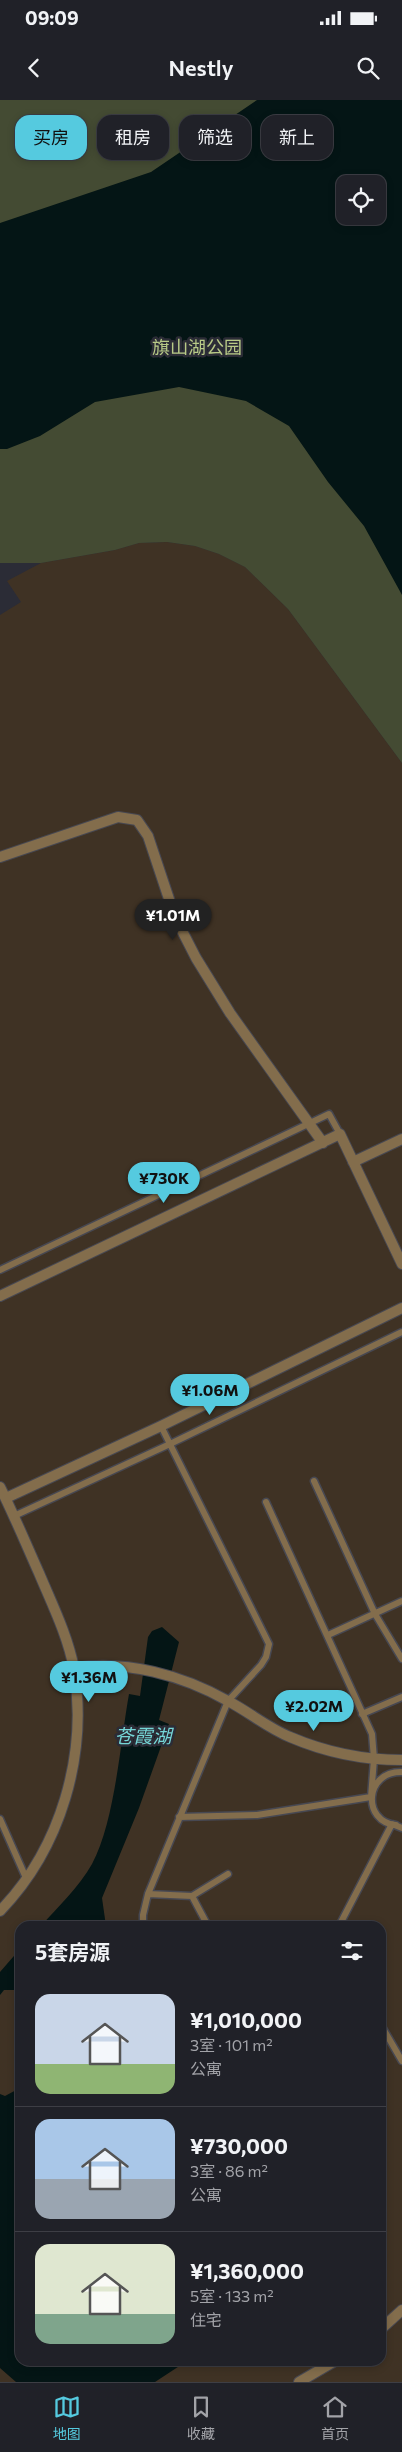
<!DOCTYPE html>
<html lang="zh">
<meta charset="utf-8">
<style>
body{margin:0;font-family:Commissioner,"Noto Sans SC",sans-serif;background:#282930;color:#f1f3f6;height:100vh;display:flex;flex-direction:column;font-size:19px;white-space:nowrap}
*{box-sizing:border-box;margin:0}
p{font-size:16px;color:#a2a3a8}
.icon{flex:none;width:28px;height:28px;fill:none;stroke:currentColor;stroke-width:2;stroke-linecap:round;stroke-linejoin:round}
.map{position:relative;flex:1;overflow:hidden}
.panel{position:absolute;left:15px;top:1821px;width:371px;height:445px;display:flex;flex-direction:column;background:#202128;border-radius:15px;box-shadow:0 2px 8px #0003,0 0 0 1px #3d3e45}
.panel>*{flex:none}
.banner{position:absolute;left:15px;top:15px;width:372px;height:45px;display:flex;gap:10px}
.controls{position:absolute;left:336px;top:75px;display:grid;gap:10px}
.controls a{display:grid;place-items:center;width:50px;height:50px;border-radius:10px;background:#202128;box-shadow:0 2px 8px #0003,0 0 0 1px #3d3e45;font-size:25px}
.price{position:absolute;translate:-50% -42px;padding:0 11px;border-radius:18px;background:#55cadf;color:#111;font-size:16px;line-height:32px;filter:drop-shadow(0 1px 2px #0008)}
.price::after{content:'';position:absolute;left:50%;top:30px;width:15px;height:11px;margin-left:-8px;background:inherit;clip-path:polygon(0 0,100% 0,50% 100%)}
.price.current{background:#222;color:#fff}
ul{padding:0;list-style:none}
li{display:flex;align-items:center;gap:15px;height:125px;padding:0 20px}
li+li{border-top:1px solid #3d3e45}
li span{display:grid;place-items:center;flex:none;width:140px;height:100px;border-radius:15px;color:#555}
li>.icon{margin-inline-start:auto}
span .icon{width:60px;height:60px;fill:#fffc;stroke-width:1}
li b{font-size:21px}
h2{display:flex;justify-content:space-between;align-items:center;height:60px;padding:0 20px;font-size:21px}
.pill{padding:0 18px;border-radius:15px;background:#202128;box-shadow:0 2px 8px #0003,0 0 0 1px #3d3e45;font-size:18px;line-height:45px}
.pill.current{background:#55cadf;color:#111}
.status{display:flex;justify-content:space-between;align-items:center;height:35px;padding:0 25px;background:#202128;direction:ltr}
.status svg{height:14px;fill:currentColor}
header{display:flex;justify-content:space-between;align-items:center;height:65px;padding:0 20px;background:#202128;font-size:22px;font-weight:600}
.tabs{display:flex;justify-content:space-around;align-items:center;height:70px;border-top:1px solid #3d3e45;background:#202128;font-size:14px;color:#a2a3a8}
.tabs a{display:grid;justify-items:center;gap:2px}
.tabs .current{color:#55cadf}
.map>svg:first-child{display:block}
.education{fill:#3f3224;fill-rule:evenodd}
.green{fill:#444b33;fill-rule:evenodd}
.water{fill:#041515;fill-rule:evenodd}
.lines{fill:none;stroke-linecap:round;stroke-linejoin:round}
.service-casing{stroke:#474852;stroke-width:9}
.minor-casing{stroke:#474852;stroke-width:12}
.service{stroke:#836d4c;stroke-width:6}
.minor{stroke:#836d4c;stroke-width:10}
.labels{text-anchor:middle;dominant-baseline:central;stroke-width:5;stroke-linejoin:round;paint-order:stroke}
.park-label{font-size:18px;fill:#b8ca87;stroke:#2b2c36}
.water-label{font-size:19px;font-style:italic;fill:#75d5d6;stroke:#2b2c36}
</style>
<div class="status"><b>09:09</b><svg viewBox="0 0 49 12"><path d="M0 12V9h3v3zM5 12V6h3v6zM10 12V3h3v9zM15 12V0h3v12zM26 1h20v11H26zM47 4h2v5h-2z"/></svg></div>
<header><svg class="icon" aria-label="back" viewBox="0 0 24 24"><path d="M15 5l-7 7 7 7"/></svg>Nestly<svg class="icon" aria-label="search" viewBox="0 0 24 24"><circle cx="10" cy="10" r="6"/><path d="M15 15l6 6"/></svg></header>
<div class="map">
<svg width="402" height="2282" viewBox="0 0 402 2282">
<rect width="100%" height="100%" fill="#2b2c36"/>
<path class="education" d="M167,442L195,446L219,454L245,467L288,509L402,663V2282H0V515L21,502L7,481L41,463L115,450L139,443ZM20,1826H381V2261H20Z"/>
<path class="green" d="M0,0H402V663L288,509L245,467L219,454L195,446L167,442L139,443L115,450L41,463H0ZM345,84H378V116H345Z"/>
<path class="water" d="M257,0H402V495L364,426L328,382L289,326L246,301L179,287L95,302L40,336L7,349H0V123L151,72ZM345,84H378V116H345Z
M162,1527L179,1542L159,1620L169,1624L139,1708L102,1798L106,1826H41C58,1807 79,1787 92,1764C115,1721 120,1644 129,1594L140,1596L148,1537L152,1531Z
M20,1849V1893L17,1890H4L0,1895V1872Z
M20,1988V2261H187L155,2282H16L0,2268V1994L5,1996Z"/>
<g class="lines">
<defs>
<path id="service" d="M0,1170L329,1014L340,1034
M314,1381L375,1514L402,1559
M14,1416L170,1344L402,1232
M328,1535L402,1501
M362,1614L402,1597
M179,1717L257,1715L371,1697L374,1659L372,1634L266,1402
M0,1719L26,1778
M396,1725C362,1722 364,1671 402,1672
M148,1794L192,1796L228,1774
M192,1796L208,1826
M143,1826V1815L148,1794L228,1601L261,1565L266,1557L269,1544L161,1326
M339,1826L392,1724L402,1728
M381,1925L402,1961"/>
<path id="minor" d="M0,757L118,717L137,720L148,736L175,817L196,858L230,913L323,1043
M353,1062L402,1039
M0,1196L340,1034L402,1164
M0,1387C14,1415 26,1444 39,1473C52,1504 68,1536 74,1569C88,1655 61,1748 0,1811
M6,1398L161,1326L402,1208
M74,1568C127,1560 182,1575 228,1601C249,1612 268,1628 290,1637C325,1652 364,1660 402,1660
M381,2229L402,2210
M299,2282L335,2261"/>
</defs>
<use href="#service" class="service-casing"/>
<use href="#minor" class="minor-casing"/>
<use href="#service" class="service"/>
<use href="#minor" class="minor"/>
</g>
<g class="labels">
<g class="park-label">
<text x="197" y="247">旗山湖公园</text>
</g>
<g class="water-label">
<text x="143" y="1635">苍霞湖</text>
</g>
</g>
</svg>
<div class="controls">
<a><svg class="icon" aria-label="locate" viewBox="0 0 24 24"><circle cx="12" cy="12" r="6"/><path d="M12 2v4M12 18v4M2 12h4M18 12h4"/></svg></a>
</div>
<b class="price current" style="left:173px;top:841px">¥1.01M</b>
<b class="price" style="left:164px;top:1104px">¥730K</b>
<b class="price" style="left:210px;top:1316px">¥1.06M</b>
<b class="price" style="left:89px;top:1603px">¥1.36M</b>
<b class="price" style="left:314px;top:1632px">¥2.02M</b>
<div class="banner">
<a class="pill current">买房</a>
<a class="pill">租房</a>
<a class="pill">筛选</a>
<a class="pill">新上</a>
</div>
<section class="panel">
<h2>5套房源<svg class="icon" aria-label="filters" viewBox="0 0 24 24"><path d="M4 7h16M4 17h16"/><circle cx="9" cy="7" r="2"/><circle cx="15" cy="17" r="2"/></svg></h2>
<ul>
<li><span style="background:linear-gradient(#c9d6e8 70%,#8fb573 0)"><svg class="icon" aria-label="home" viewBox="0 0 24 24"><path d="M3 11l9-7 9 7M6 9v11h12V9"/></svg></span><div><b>¥1,010,000</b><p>3室 · 101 m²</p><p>公寓</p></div></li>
<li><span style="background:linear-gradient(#a9c7e8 60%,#9aa5b1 0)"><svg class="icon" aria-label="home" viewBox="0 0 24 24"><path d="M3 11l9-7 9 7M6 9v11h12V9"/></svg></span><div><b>¥730,000</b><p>3室 · 86 m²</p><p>公寓</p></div></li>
<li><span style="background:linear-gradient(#dfe7d0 70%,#7fa58c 0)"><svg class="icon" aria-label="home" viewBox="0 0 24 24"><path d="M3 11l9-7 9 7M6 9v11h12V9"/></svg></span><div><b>¥1,360,000</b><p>5室 · 133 m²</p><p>住宅</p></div></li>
</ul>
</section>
</div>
<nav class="tabs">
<a class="current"><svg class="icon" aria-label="map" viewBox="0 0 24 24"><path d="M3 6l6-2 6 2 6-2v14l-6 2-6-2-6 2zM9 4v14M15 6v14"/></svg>地图</a>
<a><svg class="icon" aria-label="saved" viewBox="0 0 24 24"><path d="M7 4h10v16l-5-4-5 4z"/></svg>收藏</a>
<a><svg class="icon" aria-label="home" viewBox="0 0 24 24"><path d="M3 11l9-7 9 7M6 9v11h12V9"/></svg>首页</a>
</nav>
